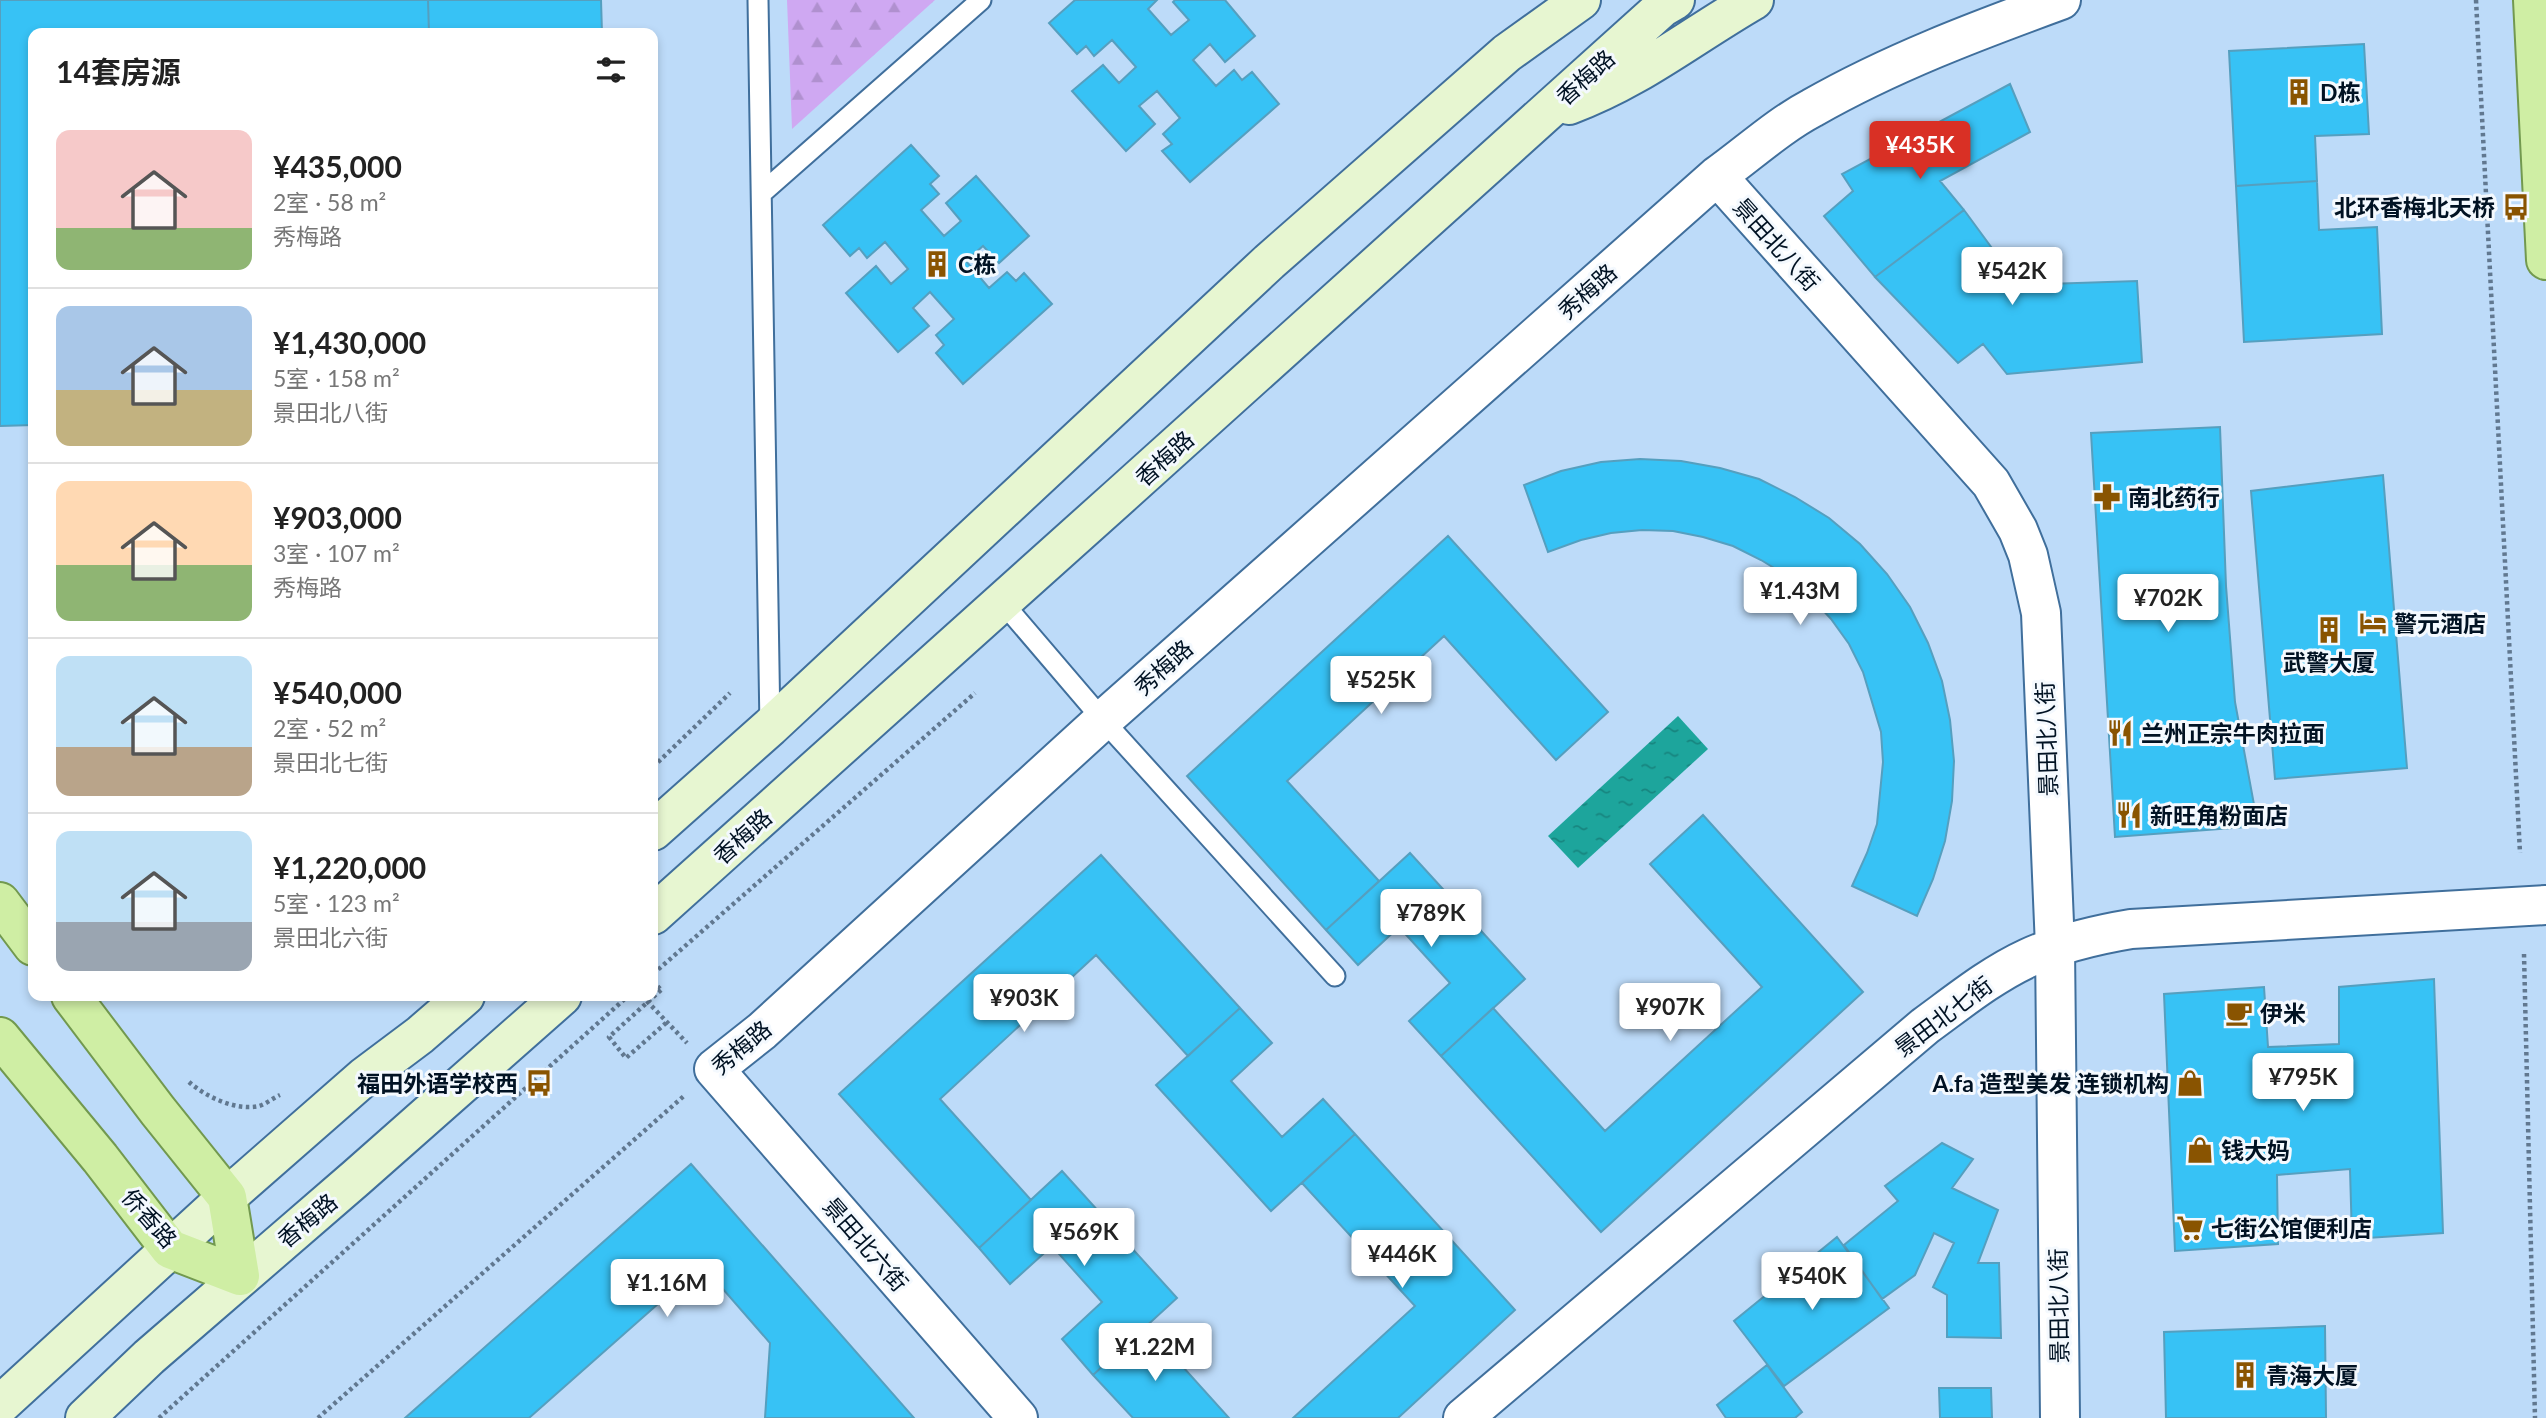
<!DOCTYPE html>
<html lang="zh">
<meta charset="utf-8">
<style>
body{margin:0;font-family:Lato,"Noto Sans SC",sans-serif;background:#f2f2f2;color:#222;height:100vh;display:flex;flex-direction:column;font-size:26px;white-space:nowrap}
*{box-sizing:border-box;margin:0}
p{font-size:23px;color:#767676}
.icon{flex:none;width:38px;height:38px;fill:none;stroke:currentColor;stroke-width:2;stroke-linecap:round;stroke-linejoin:round}
.map{position:relative;flex:1;overflow:hidden}
.panel{position:absolute;left:28px;top:28px;width:630px;height:973px;display:flex;flex-direction:column;background:#fff;border-radius:14px;box-shadow:0 4px 10px #0003}
.panel>*{flex:none}
.price{position:absolute;translate:-50% -60px;padding:0 16px;border-radius:7px;background:#fff;color:#222;font-size:23px;line-height:46px;filter:drop-shadow(0 2px 4px #0008)}
.price::after{content:'';position:absolute;left:50%;top:42px;width:21px;height:16px;margin-left:-10px;background:inherit;clip-path:polygon(0 0,100% 0,50% 100%)}
.price.current{background:#d93025;color:#fff}
ul{padding:0;list-style:none}
li{display:flex;align-items:center;gap:21px;height:175px;padding:0 28px}
li+li{border-top:2px solid #e0e0e0}
li span{display:grid;place-items:center;flex:none;width:196px;height:140px;border-radius:14px;color:#555}
li>.icon{margin-inline-start:auto}
span .icon{width:84px;height:84px;fill:#fffc;stroke-width:1}
li b{font-size:30px}
h2{display:flex;justify-content:space-between;align-items:center;height:84px;padding:0 28px;font-size:30px}
.map>svg:first-child{display:block}
.forest{fill:url(#forest-firs)}
.water{fill:url(#water-ripples)}
.building{fill:#37c2f5;stroke:#559fbf;stroke-width:2}
.lines{fill:none;stroke-linecap:round;stroke-linejoin:round}
.lane-casing{stroke:#406f9c;stroke-width:23}
.street-casing{stroke:#406f9c;stroke-width:42}
.secondary-casing{stroke:#406f9c;stroke-width:42}
.primary-casing{stroke:#72994f;stroke-width:42}
.path{stroke:#617890;stroke-width:4.5;stroke-dasharray:3.5 3.5;stroke-linecap:butt}
.lane{stroke:#fff;stroke-width:19}
.street{stroke:#fff;stroke-width:38}
.secondary{stroke:#e7f6d1;stroke-width:38}
.primary{stroke:#cfeea4;stroke-width:38}
.path-bridge{stroke:#617890;stroke-width:4.5;stroke-dasharray:3.5 3.5;stroke-linecap:butt}
.labels{text-anchor:middle;dominant-baseline:central;stroke-width:6;stroke-linejoin:round;paint-order:stroke}
.street-label{font-size:23px;fill:#011223;stroke:#f4f9fe}
.poi-label{font-size:23px;font-weight:bold;fill:#011223;stroke:#f4f9fe;text-anchor:start}
</style>
<div class="map">
<svg width="2546" height="1418" viewBox="0 0 2546 1418">
<defs>
<pattern id="forest-firs" width="22" height="20" patternUnits="userSpaceOnUse" patternTransform="scale(1.75)"><rect width="22" height="20" fill="#cfa8f2"/><path d="M5 1l3.5 6h-7zM16 11l3.5 6h-7z" fill="#b090cf"/></pattern>
<pattern id="water-ripples" width="26" height="14" patternUnits="userSpaceOnUse" patternTransform="scale(1.75)"><rect width="26" height="14" fill="#1da59c"/><path d="M2 4q2-2 4 0t4 0M15 11q2-2 4 0t4 0" fill="none" stroke="#17857f"/></pattern>
</defs>
<rect width="100%" height="100%" fill="#bddbf9"/>
<path class="forest" d="M787,0H935L792,129Z"/>
<path class="water" d="M1678,716L1708,749L1578,868L1548,836Z"/>
<path class="building" d="M0,0H428L429,33H33V425L0,426Z
M428,0H601L602,33H429Z
M1075,0H1157L1148,9L1171,35L1189,20L1173,2L1175,0H1225L1255,36L1225,62L1210,44L1193,60L1216,86L1234,70L1242,80L1252,72L1279,104L1190,182L1162,151L1172,144L1163,134L1180,118L1157,91L1139,106L1155,124L1126,151L1072,91L1103,65L1119,83L1136,67L1112,40L1094,56L1086,46L1077,54L1049,23Z
M2364,44L2369,134L2315,136L2317,181L2236,186L2229,51Z
M2010,84L2030,132L1940,181L1964,210L1875,277L1824,216L1853,191L1842,174Z
M911,145L939,176L930,184L939,194L921,210L944,236L961,221L946,203L976,176L1029,236L999,263L983,246L966,261L989,288L1007,272L1016,281L1024,273L1052,304L963,384L936,353L944,345L936,335L954,319L930,292L913,308L929,326L898,352L846,293L876,266L891,284L908,269L885,242L867,258L859,248L850,256L823,225Z
M2317,181L2319,230L2377,227L2382,334L2244,342L2236,186Z
M1964,210L2019,285L2137,281L2142,362L2007,374L1983,344L1958,363L1875,277Z
M2220,427L2226,586L2235,702L2258,826L2115,837L2091,433Z
M1640,459L1681,461L1720,468L1759,479L1795,497L1829,518L1860,544L1887,574L1910,607L1928,643L1942,681L1950,720L1954,761L1952,801L1945,841L1933,879L1917,916L1852,886L1867,853L1877,824L1883,762L1881,732L1863,672L1849,644L1831,619L1810,596L1787,576L1761,560L1733,546L1703,537L1673,531L1642,530L1611,533L1581,540L1548,552L1524,485L1561,471L1601,462Z
M2383,475L2407,768L2275,779L2251,491Z
M1448,536L1608,712L1556,760L1444,636L1287,781L1379,881L1326,930L1187,776Z
M1703,815L1863,992L1601,1232L1441,1056L1493,1008L1605,1131L1762,987L1650,864Z
M1410,853L1525,979L1441,1056L1409,1021L1450,983L1399,927L1358,965L1326,930Z
M1101,855L1240,1008L1188,1056L1096,955L940,1099L1031,1200L979,1248L839,1094Z
M2434,979L2443,1233L2352,1239L2350,1169L2277,1175L2278,1244L2175,1251L2164,994L2264,987L2268,1047L2339,1044V987Z
M1240,1008L1272,1043L1231,1081L1282,1137L1323,1099L1355,1134L1271,1211L1156,1085Z
M1355,1134L1515,1310L1398,1418H1293L1415,1306L1302,1183Z
M1942,1143L1973,1159L1952,1188L1998,1210L1978,1263H1999L2001,1338L1947,1337V1295L1933,1287L1954,1243L1934,1233L1915,1275L1882,1299L1844,1245L1898,1201L1885,1186Z
M691,1164L914,1418H765L770,1343L702,1265L529,1418H405Z
M1062,1171L1177,1298L1093,1375L1062,1339L1102,1302L1052,1246L1010,1284L979,1248Z
M1837,1237L1889,1308L1784,1386L1734,1321Z
M1146,1326L1229,1418H1133L1093,1375Z
M2325,1326L2326,1418H2166L2164,1332Z
M1767,1365L1802,1412L1795,1418H1726L1717,1405Z
M1939,1388H1991L1992,1418H1940Z"/>
<g class="lines">
<defs>
<path id="lane" d="M758,0L770,727
M763,192L981,0
M1003,603L1103,720L1335,976"/>
<path id="street" d="M1717,176L1991,483L2018,530L2028,555L2041,613L2055,947L2060,1418
M1018,1418L714,1069L762,1031L1103,720L1717,176C1748,154 1778,126 1812,108C1891,63 1976,31 2061,0
M1463,1418L1925,1026C1958,1002 1991,975 2028,958C2061,943 2095,935 2131,929L2546,905"/>
<path id="secondary" d="M1569,105C1639,79 1690,37 1754,0
M653,831L770,727L1269,262L1507,53L1581,0
M653,915C991,614 1326,309 1663,7L1675,0
M0,1405L227,1197L364,1077L420,1035L465,996
M85,1418L149,1357L356,1178L562,996"/>
<path id="primary" d="M2533,0L2546,260
M0,902L33,946
M71,996L158,1111L227,1197L240,1276
M0,1037L100,1158L170,1249L240,1276"/>
</defs>
<use href="#lane" class="lane-casing"/>
<use href="#street" class="street-casing"/>
<use href="#secondary" class="secondary-casing"/>
<use href="#primary" class="primary-casing"/>
<path class="path" d="M2476,0L2520,853
M653,767L730,693
M2524,954L2535,1418
M653,974L975,693
M653,981L661,990
M642,996L687,1043
M189,1082C206,1097 236,1111 259,1106C266,1104 273,1098 280,1095
M159,1418L628,996
M318,1418L685,1095"/>
<use href="#lane" class="lane"/>
<use href="#street" class="street"/>
<use href="#secondary" class="secondary"/>
<use href="#primary" class="primary"/>
<path class="path-bridge" d="M661,990L609,1037L626,1058L666,1023"/>
</g>
<defs>
<symbol id="building-bare" viewBox="-9 -9 18 18"><path d="M-4-6H4V6H1V3H-1V6H-4ZM-2.5-4.3h1.7v1.8h-1.7ZM.8-4.3h1.7v1.8H.8ZM-2.5-1h1.7V.8h-1.7ZM.8-1h1.7V.8H.8Z" fill="#895401" stroke="#f4f9fe" stroke-width="2.5" paint-order="stroke"/></symbol>
<symbol id="bus-bare" viewBox="-9 -9 18 18"><path d="M-5-6H5V4H4V6H2V4H-2V6H-4V4H-5ZM-3.5-4V0h7V-4ZM-3.5 1.2v1.5H-2V1.2ZM2 1.2v1.5H3.5V1.2Z" fill="#895401" stroke="#f4f9fe" stroke-width="2.5" paint-order="stroke"/></symbol>
<symbol id="pharmacy-bare" viewBox="-9 -9 18 18"><path d="M-2-6h4v4h4v4h-4v4h-4v-4h-4v-4h4Z" fill="#895401" stroke="#f4f9fe" stroke-width="2.5" paint-order="stroke"/></symbol>
<symbol id="hotel-bare" viewBox="-9 -9 18 18"><path d="M-6-4.5h1.5V1H6V5H4.5V3h-9V5H-6ZM-4 0a1.8 1.8 0 1 1 3.6 0ZM.5 0V-2.5h3Q6-2.5 6 0Z" fill="#895401" stroke="#f4f9fe" stroke-width="2.5" paint-order="stroke"/></symbol>
<symbol id="restaurant-bare" viewBox="-9 -9 18 18"><path d="M-5-6h1v4h1v-4h1v4h1v-4h1v5L-1.5 .5V6h-2V.5L-5-1ZM5-6V6H3V1.5H1.5Q1.5-4 5-6Z" fill="#895401" stroke="#f4f9fe" stroke-width="2.5" paint-order="stroke"/></symbol>
<symbol id="cafe-bare" viewBox="-9 -9 18 18"><path d="M-5.5-4.5H6V0H3Q3 3.5 0 3.5H-2.5Q-5.5 3.5-5.5 0ZM3-3.2v2h1.7v-2ZM-6 4.5H4V6H-6Z" fill="#895401" stroke="#f4f9fe" stroke-width="2.5" paint-order="stroke"/></symbol>
<symbol id="shop-bare" viewBox="-9 -9 18 18"><path d="M-5-2.5h2.3a2.7 3.5 0 0 1 5.4 0H5L5.5 6h-11ZM-1.5-2.5h3a1.5 2.3 0 0 0-3 0Z" fill="#895401" stroke="#f4f9fe" stroke-width="2.5" paint-order="stroke"/></symbol>
<symbol id="supermarket-bare" viewBox="-9 -9 18 18"><path d="M-6-5.5h2.5l.6 2H6L4.5 2H-2.5L-4.4-4H-6ZM-1.5 3.2a1.3 1.3 0 1 0 .1 0ZM3 3.2a1.3 1.3 0 1 0 .1 0Z" fill="#895401" stroke="#f4f9fe" stroke-width="2.5" paint-order="stroke"/></symbol>
</defs>
<g fill-rule="evenodd">
<use href="#building-bare" x="2280" y="73" width="38" height="38"/>
<use href="#bus-bare" x="2497" y="188" width="38" height="38"/>
<use href="#building-bare" x="918" y="245" width="38" height="38"/>
<use href="#pharmacy-bare" x="2088" y="478" width="38" height="38"/>
<use href="#hotel-bare" x="2354" y="604" width="38" height="38"/>
<use href="#building-bare" x="2310" y="611" width="38" height="38"/>
<use href="#restaurant-bare" x="2101" y="714" width="38" height="38"/>
<use href="#restaurant-bare" x="2110" y="796" width="38" height="38"/>
<use href="#cafe-bare" x="2220" y="994" width="38" height="38"/>
<use href="#bus-bare" x="520" y="1064" width="38" height="38"/>
<use href="#shop-bare" x="2171" y="1064" width="38" height="38"/>
<use href="#shop-bare" x="2181" y="1131" width="38" height="38"/>
<use href="#supermarket-bare" x="2171" y="1209" width="38" height="38"/>
<use href="#building-bare" x="2226" y="1356" width="38" height="38"/>
</g>
<g class="labels">
<g class="street-label">
<text transform="translate(1585 77) rotate(-42)">香梅路</text>
<text transform="translate(1777 244) rotate(48)">景田北八街</text>
<text transform="translate(1587 291) rotate(-42)">秀梅路</text>
<text transform="translate(1164 458) rotate(-42)">香梅路</text>
<text transform="translate(1163 667) rotate(-42)">秀梅路</text>
<text transform="translate(2046 739) rotate(-92)">景田北八街</text>
<text transform="translate(742 836) rotate(-42)">香梅路</text>
<text transform="translate(1943 1016) rotate(-37)">景田北七街</text>
<text transform="translate(741 1047) rotate(-40)">秀梅路</text>
<text transform="translate(150 1218) rotate(49)">侨香路</text>
<text transform="translate(307 1220) rotate(-40)">香梅路</text>
<text transform="translate(866 1244) rotate(49)">景田北六街</text>
<text transform="translate(2058 1306) rotate(-91)">景田北八街</text>
</g>
<g class="poi-label">
<text x="2320" y="92">D栋</text>
<text x="2495" y="207" text-anchor="end">北环香梅北天桥</text>
<text x="958" y="264">C栋</text>
<text x="2128" y="497">南北药行</text>
<text x="2394" y="623">警元酒店</text>
<text x="2329" y="662" text-anchor="middle">武警大厦</text>
<text x="2141" y="733">兰州正宗牛肉拉面</text>
<text x="2150" y="815">新旺角粉面店</text>
<text x="2260" y="1013">伊米</text>
<text x="518" y="1083" text-anchor="end">福田外语学校西</text>
<text x="2169" y="1083" text-anchor="end">A.fa 造型美发 连锁机构</text>
<text x="2221" y="1150">钱大妈</text>
<text x="2211" y="1228">七街公馆便利店</text>
<text x="2266" y="1375">青海大厦</text>
</g>
</g>
</svg>
<b class="price current" style="left:1920px;top:181px">¥435K</b>
<b class="price" style="left:2012px;top:307px">¥542K</b>
<b class="price" style="left:1800px;top:627px">¥1.43M</b>
<b class="price" style="left:2168px;top:634px">¥702K</b>
<b class="price" style="left:1381px;top:716px">¥525K</b>
<b class="price" style="left:1431px;top:949px">¥789K</b>
<b class="price" style="left:1024px;top:1034px">¥903K</b>
<b class="price" style="left:1670px;top:1043px">¥907K</b>
<b class="price" style="left:2303px;top:1113px">¥795K</b>
<b class="price" style="left:1084px;top:1268px">¥569K</b>
<b class="price" style="left:1402px;top:1290px">¥446K</b>
<b class="price" style="left:1812px;top:1312px">¥540K</b>
<b class="price" style="left:667px;top:1319px">¥1.16M</b>
<b class="price" style="left:1155px;top:1383px">¥1.22M</b>
<section class="panel">
<h2>14套房源<svg class="icon" aria-label="filters" viewBox="0 0 24 24"><path d="M4 7h16M4 17h16"/><circle cx="9" cy="7" r="2"/><circle cx="15" cy="17" r="2"/></svg></h2>
<ul>
<li><span style="background:linear-gradient(#f6c9c9 70%,#8fb573 0)"><svg class="icon" aria-label="home" viewBox="0 0 24 24"><path d="M3 11l9-7 9 7M6 9v11h12V9"/></svg></span><div><b>¥435,000</b><p>2室 · 58 m²</p><p>秀梅路</p></div></li>
<li><span style="background:linear-gradient(#a9c7e8 60%,#c2b280 0)"><svg class="icon" aria-label="home" viewBox="0 0 24 24"><path d="M3 11l9-7 9 7M6 9v11h12V9"/></svg></span><div><b>¥1,430,000</b><p>5室 · 158 m²</p><p>景田北八街</p></div></li>
<li><span style="background:linear-gradient(#ffd9b3 60%,#8fb573 0)"><svg class="icon" aria-label="home" viewBox="0 0 24 24"><path d="M3 11l9-7 9 7M6 9v11h12V9"/></svg></span><div><b>¥903,000</b><p>3室 · 107 m²</p><p>秀梅路</p></div></li>
<li><span style="background:linear-gradient(#bfe0f5 65%,#b9a48a 0)"><svg class="icon" aria-label="home" viewBox="0 0 24 24"><path d="M3 11l9-7 9 7M6 9v11h12V9"/></svg></span><div><b>¥540,000</b><p>2室 · 52 m²</p><p>景田北七街</p></div></li>
<li><span style="background:linear-gradient(#bfe0f5 65%,#9aa5b1 0)"><svg class="icon" aria-label="home" viewBox="0 0 24 24"><path d="M3 11l9-7 9 7M6 9v11h12V9"/></svg></span><div><b>¥1,220,000</b><p>5室 · 123 m²</p><p>景田北六街</p></div></li>
</ul>
</section>
</div>
